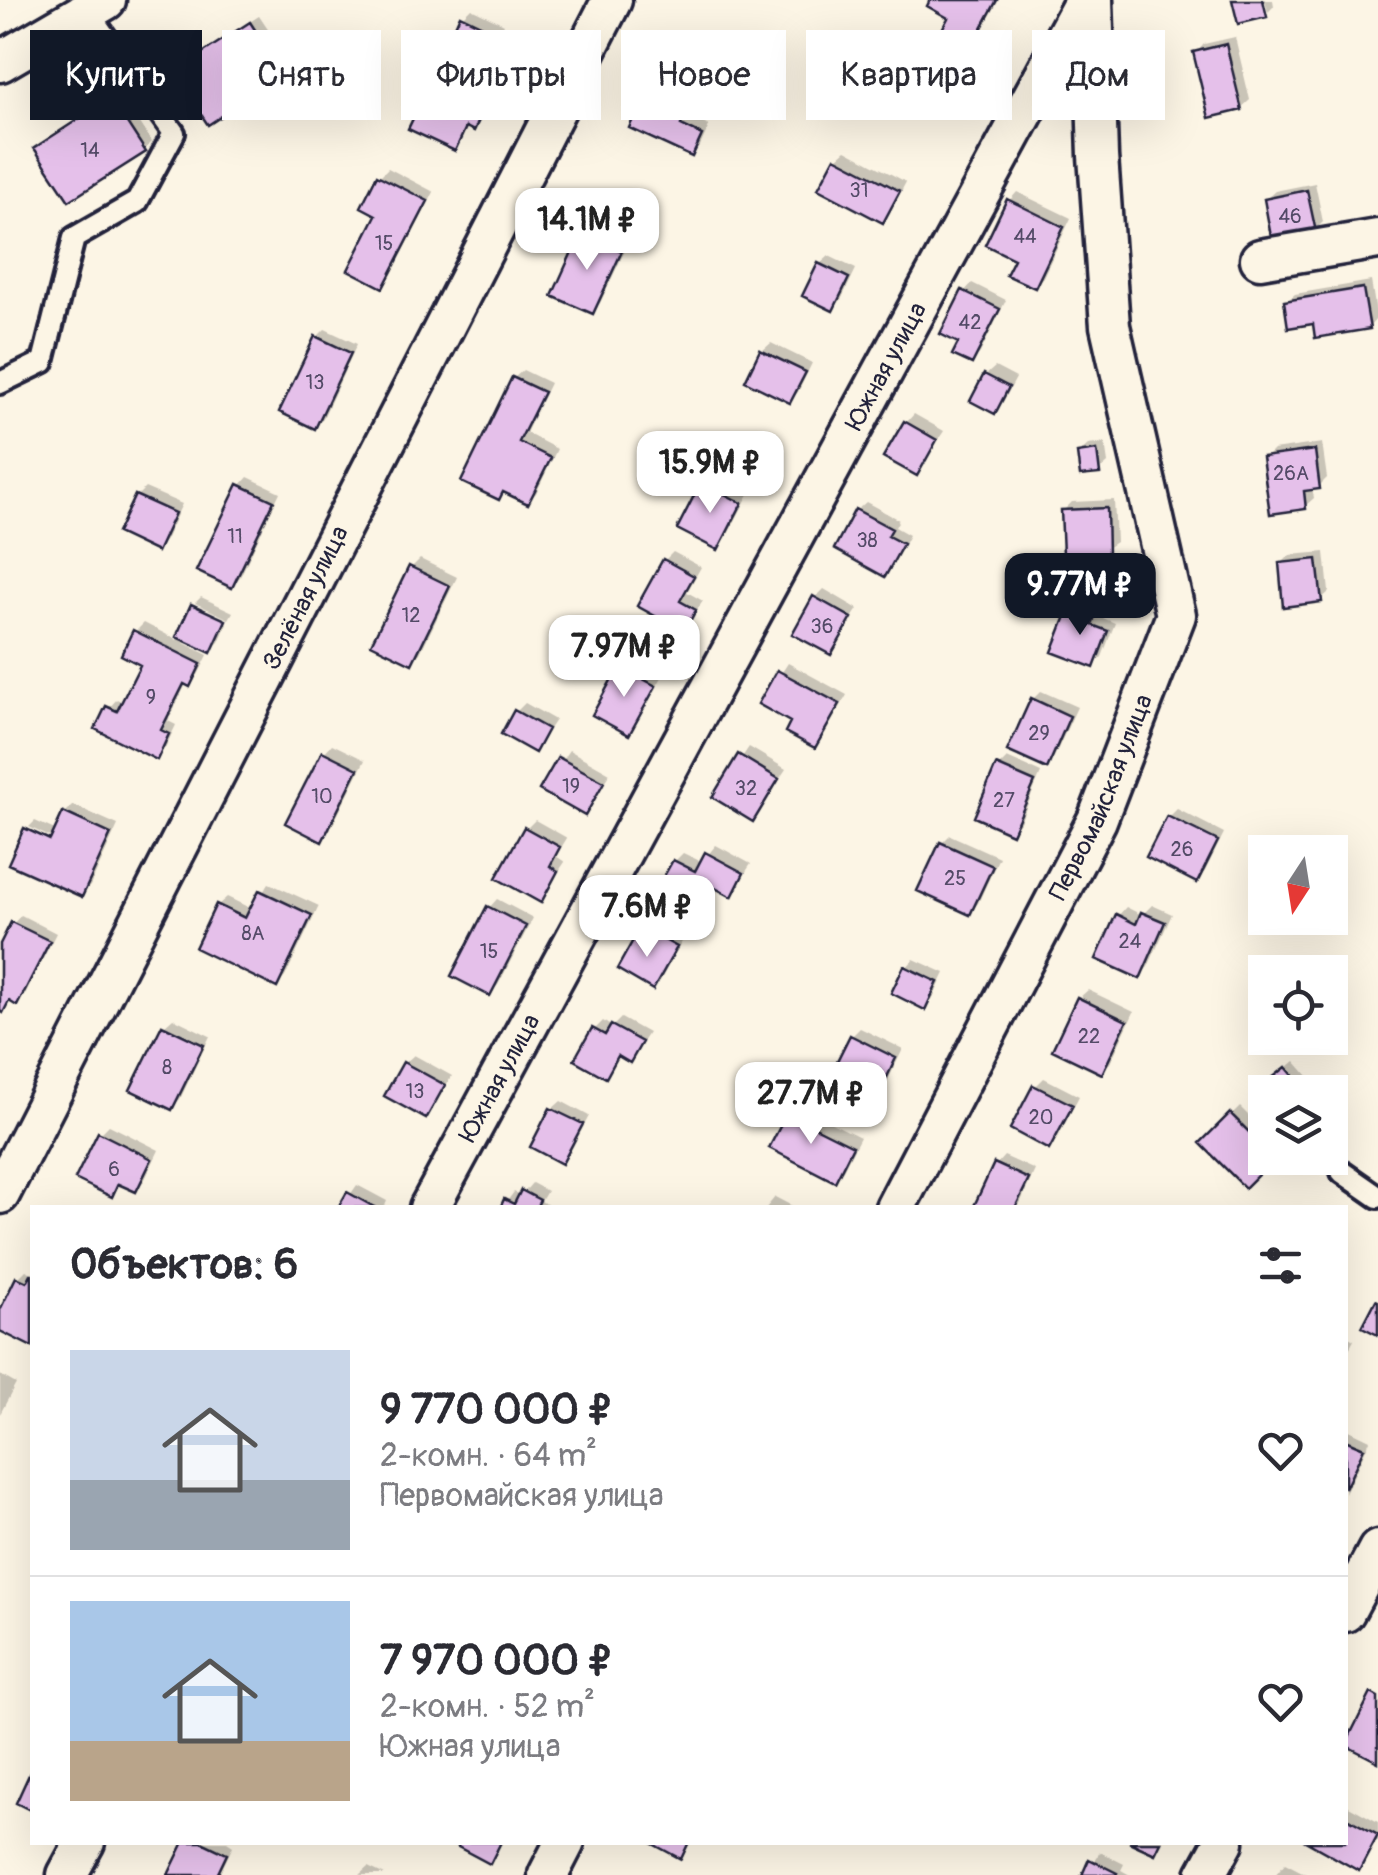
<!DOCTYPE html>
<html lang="ru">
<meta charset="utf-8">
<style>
body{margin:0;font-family:Pangolin,sans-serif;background:#f2f2f3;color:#2b2b33;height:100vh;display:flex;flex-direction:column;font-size:38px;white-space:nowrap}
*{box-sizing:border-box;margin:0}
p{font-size:32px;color:#7c7c81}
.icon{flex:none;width:55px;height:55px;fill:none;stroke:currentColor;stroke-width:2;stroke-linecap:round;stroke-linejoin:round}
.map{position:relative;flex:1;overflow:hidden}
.details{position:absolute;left:30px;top:1205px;width:1318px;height:640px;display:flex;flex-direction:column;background:#fff;border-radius:0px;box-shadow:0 10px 40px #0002}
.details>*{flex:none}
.banner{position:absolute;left:30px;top:30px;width:1320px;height:90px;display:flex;gap:20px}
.needle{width:65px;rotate:192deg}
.fabs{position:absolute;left:1248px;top:835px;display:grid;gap:20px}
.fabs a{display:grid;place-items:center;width:100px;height:100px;border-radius:0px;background:#fff;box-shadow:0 10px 40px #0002;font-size:50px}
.price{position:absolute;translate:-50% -85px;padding:0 22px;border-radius:20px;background:#fff;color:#222;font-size:32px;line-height:65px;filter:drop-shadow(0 2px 5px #0008)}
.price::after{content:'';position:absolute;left:50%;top:60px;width:30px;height:22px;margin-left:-15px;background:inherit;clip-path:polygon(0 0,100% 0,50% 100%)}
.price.selected{background:#111827;color:#fff}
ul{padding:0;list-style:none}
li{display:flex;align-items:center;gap:30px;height:250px;padding:0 40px}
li+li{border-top:2px solid #e1e1e2}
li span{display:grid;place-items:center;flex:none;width:280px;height:200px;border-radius:0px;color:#555}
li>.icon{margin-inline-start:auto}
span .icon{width:120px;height:120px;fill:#fffc;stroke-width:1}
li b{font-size:42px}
h2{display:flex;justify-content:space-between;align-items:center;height:120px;padding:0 40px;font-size:42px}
.pill{padding:0 35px;border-radius:0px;background:#fff;box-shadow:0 10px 40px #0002;font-size:35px;line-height:90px}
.pill.selected{background:#111827;color:#fff}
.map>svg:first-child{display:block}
.shadow{fill:#0003}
.building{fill:#e5c0ea;stroke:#22223b;stroke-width:2.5}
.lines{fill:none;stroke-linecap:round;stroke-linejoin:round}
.service-casing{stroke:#22223b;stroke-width:28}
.minor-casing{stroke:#22223b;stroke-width:45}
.service{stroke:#fcf5e5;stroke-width:20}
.minor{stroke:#fcf5e5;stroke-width:38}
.labels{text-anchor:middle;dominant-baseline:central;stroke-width:10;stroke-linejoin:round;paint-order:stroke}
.number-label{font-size:20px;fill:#534a67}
.street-label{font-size:25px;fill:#22223b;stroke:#fcf5e5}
</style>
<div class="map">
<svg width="1378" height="1875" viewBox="0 0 1378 1875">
<rect width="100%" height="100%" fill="#fcf5e5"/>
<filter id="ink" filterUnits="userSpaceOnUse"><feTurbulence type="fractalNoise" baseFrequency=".01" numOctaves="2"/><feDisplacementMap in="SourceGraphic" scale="20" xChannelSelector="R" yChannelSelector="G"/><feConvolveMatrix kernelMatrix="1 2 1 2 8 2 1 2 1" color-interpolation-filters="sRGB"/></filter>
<g filter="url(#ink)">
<path class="shadow" d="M933,0H999L947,93L939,102L913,51L921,43L934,49L951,17Z
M1265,0H1273L1274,6L1268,12Z
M471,8L504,24L492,49L510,58L482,119L473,128L469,126L454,148L423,103L431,95L443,100L459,66L462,17Z
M259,16L291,64L283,73L185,64Z
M1235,37L1250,100L1241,108L1196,53L1204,44Z
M671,52L709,69L688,116L709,126L700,146L692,154L632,127L662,61Z
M120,91L152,142L144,150L37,148Z
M846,150L906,182L890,212L882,220L837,158Z
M388,168L434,192L391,276L383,285L379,177Z
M1315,183L1323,222L1315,230L1266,199L1275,191Z
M1017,192L1071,218L1043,277L1035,285L1009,201Z
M592,225L629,242L600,303L592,311L583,233Z
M829,256L856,269L841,300L832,308L820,264Z
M1371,281L1377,318L1369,327L1315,321L1286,302L1295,294Z
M972,283L1006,300L980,353L972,361L961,342L964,292Z
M325,329L357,344L323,418L314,426L317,337Z
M771,343L812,363L798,392L790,400L748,380L762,351Z
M995,367L1016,378L1003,402L995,410L986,375Z
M523,370L550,383L526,433L557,449L536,493L528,501L505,490L498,497L514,378Z
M914,414L944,431L916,473L906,423Z
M1105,443L1108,463L1099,471L1079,453L1088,445Z
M1322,443L1327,478L1319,486L1312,487L1314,498L1305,506L1265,458L1273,450Z
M712,475L749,494L726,538L718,547L703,483Z
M248,477L280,492L240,577L231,585L240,486Z
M145,488L182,504L165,540L157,549L137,496Z
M1114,500L1116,542L1092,558L1063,511L1072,502Z
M866,502L899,520L895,527L909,535L893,565L884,574L837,548L857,510Z
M673,552L701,567L687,592L703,601L684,629L665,560Z
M1325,552L1329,592L1320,600L1281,564L1290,555Z
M420,559L457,577L420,653L411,661L412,567Z
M824,589L858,609L830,652L815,598Z
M201,597L233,612L229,619L195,603Z
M1080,599L1102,607L1098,616L1115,623L1102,657L1093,665L1072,607Z
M192,606L227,624L219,642L210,650L186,639L184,643L208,655L198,675L187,682L168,721L176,725L165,748L156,757L109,708L117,699L124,703L143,664L135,632L144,623L177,640Z
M629,659L662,677L636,724L628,732L621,668Z
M788,663L847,695L823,737L815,745L794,721L762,703Z
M1041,691L1077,707L1054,757L1046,766L1033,699Z
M525,703L555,720L535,750L516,712Z
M332,744L365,760L330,830L321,839L324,753Z
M749,747L786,769L753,818L716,796Z
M569,750L610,773L584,813L542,789Z
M1007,758L1041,773L1020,822L1012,831L998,767Z
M73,805L118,825L90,886L81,894L60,847L62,843L29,827L35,821L57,831L65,813Z
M1177,809L1224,833L1205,871L1197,879L1169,817Z
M535,820L567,838L556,856L565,862L540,899L526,829Z
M950,835L999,857L978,903L970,912L942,843Z
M716,845L751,864L731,894L718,887L704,906L675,861L683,853L702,862Z
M269,883L319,906L285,977L277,985L218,905L227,897L252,909Z
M497,899L533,918L498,985L490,993L489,908Z
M1152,905L1172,914L1148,967L1139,976L1118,916L1126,907L1142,915Z
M21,915L56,933L25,994L17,1003L12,1000L3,1010L0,1008V950L13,924Z
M661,925L684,938L661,979L653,987L638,937L646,928L654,932Z
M914,959L945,973L933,998L925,1007L906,968Z
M1088,990L1134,1012L1110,1063L1101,1071L1079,998Z
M173,1018L210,1036L180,1099L171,1107L164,1026Z
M621,1018L648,1033L630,1060L621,1054L606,1075L594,1030L603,1021L612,1027Z
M860,1028L903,1049L886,1084L877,1093L852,1036Z
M414,1055L452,1076L426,1116L405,1063Z
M1295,1061L1316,1085L1309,1092H1277L1269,1083Z
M1044,1078L1079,1096L1057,1139L1049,1147L1014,1128L1036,1086Z
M561,1101L589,1116L570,1152L561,1161L552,1109Z
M797,1106L860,1137L843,1170L834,1179L789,1114Z
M1240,1107L1265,1132V1158H1272L1245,1184L1204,1143Z
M109,1125L159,1150L144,1181L135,1189L121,1182L111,1194L100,1134Z
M1004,1156L1035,1170L1018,1208H976L996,1165Z
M532,1183L547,1191L541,1201L553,1208H502L514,1192L521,1196Z
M357,1185L387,1201L384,1208H341Z
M775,1197L796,1208H766Z
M26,1270L32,1273V1344L0,1329V1316L18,1278Z
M1345,1335L1354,1340L1345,1357Z
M0,1375L16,1384L0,1414Z
M1345,1428L1370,1440L1345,1494Z
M1345,1804L1378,1822V1840L1358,1868L1345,1842Z
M187,1842H227L233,1846L219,1875H171Z
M1100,1852L1124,1864L1121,1870L1130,1875H1085Z
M1285,1863L1308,1875H1275Z
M368,1867L385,1875H359Z"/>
<path class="building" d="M930,0H997L961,66L931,50L948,18L927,6Z
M1232,0H1263L1267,17L1238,24Z
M460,15L497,33L486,58L504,66L474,131L466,127L455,151L408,129L421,102L436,109L455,67L440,60Z
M250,22L284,75L208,125L173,72Z
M1226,44L1242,110L1209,118L1193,52Z
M911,50L956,71L939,105L895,83Z
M660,59L703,78L681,125L702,135L692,157L629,128Z
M111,98L146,152L69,201L34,148Z
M835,157L900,191L883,223L818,189Z
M377,175L428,201L383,288L348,270L376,215L361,207Z
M1307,190L1316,232L1272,242L1264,199Z
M1007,199L1064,227L1035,288L1006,275L1014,259L985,245Z
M581,232L622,251L593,314L552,296Z
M818,263L849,278L833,311L802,296Z
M1363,288L1370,329L1315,338L1313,324L1288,328L1284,301Z
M962,290L1000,309L972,364L952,355L958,343L940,334Z
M315,336L351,353L315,429L279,412Z
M760,350L806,372L790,403L745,381Z
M984,374L1009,387L995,414L970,401Z
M512,377L544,392L519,442L551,458L528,504L503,492L499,500L461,482Z
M904,421L937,440L917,476L883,457Z
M1097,450L1100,474L1080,476L1077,453Z
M1315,450L1320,489L1304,491L1306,509L1270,514L1262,457Z
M701,482L742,503L718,550L677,529Z
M238,484L274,501L232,588L196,571Z
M135,495L175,513L157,552L117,533Z
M1107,508L1108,553L1093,554V561H1078L1077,554H1063L1061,510Z
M855,509L892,529L888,536L903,544L885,577L834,549Z
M663,559L694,576L680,601L696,610L684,632L637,606Z
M1317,559L1322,602L1283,607L1279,563Z
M409,566L450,586L412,664L371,644Z
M813,596L852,618L831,655L792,634Z
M191,604L226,620L211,653L176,637Z
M1070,606L1095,616L1092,625L1108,631L1094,668L1052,652Z
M133,630L201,664L190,687L184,684L161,730L169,734L157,760L95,729L106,706L117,711L140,665L121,655Z
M619,666L656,686L629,735L592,715Z
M777,670L840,704L815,748L785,732L790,722L758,704Z
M1031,698L1070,716L1047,769L1007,751Z
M514,710L548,729L535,753L501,734Z
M322,751L358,769L322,842L285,823Z
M738,754L779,779L753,822L712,797Z
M558,757L604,782L585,816L539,790Z
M996,765L1035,782L1012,834L974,817Z
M63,812L111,834L82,897L8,864L24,828L50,840Z
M1167,816L1218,841L1197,883L1146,857Z
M524,827L560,847L550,866L558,871L541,903L496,878Z
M940,842L993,866L970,915L917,891Z
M705,852L744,873L732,897L715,888L704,909L659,885L673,860L695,871Z
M259,890L312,915L277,988L195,948L216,904L245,918Z
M487,906L526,926L490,996L451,976Z
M1141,912L1165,922L1140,979L1096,959L1116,914L1136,924Z
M11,922L50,941L17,1006L9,1001L3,1013L0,1011V944Z
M650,932L677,947L653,990L617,969L636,935L646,941Z
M904,966L938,982L925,1010L891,993Z
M1077,997L1127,1021L1102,1074L1052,1050Z
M162,1025L204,1045L172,1110L130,1090Z
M611,1025L642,1042L630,1063L618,1056L606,1078L574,1060L592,1028L605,1035Z
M850,1035L896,1058L878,1096L831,1073Z
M403,1062L445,1085L426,1119L384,1096Z
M1286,1067L1307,1092H1274L1266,1083Z
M1033,1085L1073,1105L1049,1150L1010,1129Z
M550,1108L583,1124L562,1164L530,1147Z
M787,1113L853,1146L835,1182L769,1148Z
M1230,1113L1265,1148V1158H1275L1245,1188L1200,1143Z
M98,1132L152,1159L136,1192L118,1184L112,1197L75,1179Z
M994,1163L1029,1179L1015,1208H973Z
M521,1190L540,1200L536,1208H500L504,1199L514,1204Z
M347,1192L376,1208H338Z
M31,1274H32V1347L0,1331V1310L16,1277L27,1282Z
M1376,1300L1378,1301V1335L1362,1327Z
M1345,1440L1364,1448L1345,1489Z
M1371,1693L1378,1697V1762L1345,1745Z
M32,1768V1811L16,1803Z
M1345,1817L1378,1835L1359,1871L1307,1842H1345Z
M184,1842H202L227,1854L217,1875H168Z
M460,1842H501L490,1864L458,1847Z
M649,1842H689L681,1859Z
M1129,1842H1161L1155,1854Z
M1089,1859L1117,1873L1116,1875H1082Z"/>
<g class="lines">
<defs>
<path id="service" d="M0,383L43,362L74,238L137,202L174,133L87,11
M1342,1172L1378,1197"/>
<g id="minor">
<path d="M0,62L106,0"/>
<path d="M1260,259L1378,239"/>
<path id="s1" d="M0,1194L612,0"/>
<path id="s2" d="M429,1208L1085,0"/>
<path id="s3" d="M895,1208L1097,820L1176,615L1110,326L1098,156L1093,0"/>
<path d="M1345,1612L1378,1550"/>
<path d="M67,1875L85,1842"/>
<path d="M548,1875L565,1842"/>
<path d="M1206,1875L1224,1842"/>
</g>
</defs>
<use href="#service" class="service-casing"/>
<use href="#minor" class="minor-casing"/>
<use href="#service" class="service"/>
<use href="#minor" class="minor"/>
</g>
</g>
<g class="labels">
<g class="number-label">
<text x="90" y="150">14</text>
<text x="859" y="190">31</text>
<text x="1290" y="216">46</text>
<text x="1025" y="236">44</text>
<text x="384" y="243">15</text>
<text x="970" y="322">42</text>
<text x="315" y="382">13</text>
<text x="1291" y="473">26А</text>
<text x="235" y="536">11</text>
<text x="867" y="540">38</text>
<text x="411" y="615">12</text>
<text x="822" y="626">36</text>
<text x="151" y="697">9</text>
<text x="1039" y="733">29</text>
<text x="571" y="786">19</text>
<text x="746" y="788">32</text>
<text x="322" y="796">10</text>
<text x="1004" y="800">27</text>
<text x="1182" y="849">26</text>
<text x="955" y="878">25</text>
<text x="253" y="933">8А</text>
<text x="1130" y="941">24</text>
<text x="489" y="951">15</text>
<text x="1089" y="1036">22</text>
<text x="167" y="1067">8</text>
<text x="415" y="1091">13</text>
<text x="1041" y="1117">20</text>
<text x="114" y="1169">6</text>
</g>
<g class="street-label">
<text stroke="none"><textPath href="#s2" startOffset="958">Южная улица</textPath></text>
<text stroke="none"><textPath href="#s1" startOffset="670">Зелёная улица</textPath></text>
<text stroke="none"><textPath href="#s3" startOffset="460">Первомайская улица</textPath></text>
<text stroke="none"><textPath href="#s2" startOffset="148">Южная улица</textPath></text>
</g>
</g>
</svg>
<div class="fabs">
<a><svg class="needle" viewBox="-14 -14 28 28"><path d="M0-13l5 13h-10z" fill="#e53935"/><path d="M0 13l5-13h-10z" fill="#7c7c81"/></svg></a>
<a><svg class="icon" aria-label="locate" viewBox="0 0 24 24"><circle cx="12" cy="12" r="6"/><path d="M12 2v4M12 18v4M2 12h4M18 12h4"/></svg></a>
<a><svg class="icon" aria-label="layers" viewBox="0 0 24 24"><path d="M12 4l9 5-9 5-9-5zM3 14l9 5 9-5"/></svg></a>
</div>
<b class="price" style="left:587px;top:273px">14.1M ₽</b>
<b class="price" style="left:710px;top:516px">15.9M ₽</b>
<b class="price selected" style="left:1080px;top:638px">9.77M ₽</b>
<b class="price" style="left:624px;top:700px">7.97M ₽</b>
<b class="price" style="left:647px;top:960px">7.6M ₽</b>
<b class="price" style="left:811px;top:1147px">27.7M ₽</b>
<div class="banner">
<a class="pill selected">Купить</a>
<a class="pill">Снять</a>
<a class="pill">Фильтры</a>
<a class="pill">Новое</a>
<a class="pill">Квартира</a>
<a class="pill">Дом</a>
</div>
<section class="details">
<h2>Объектов: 6<svg class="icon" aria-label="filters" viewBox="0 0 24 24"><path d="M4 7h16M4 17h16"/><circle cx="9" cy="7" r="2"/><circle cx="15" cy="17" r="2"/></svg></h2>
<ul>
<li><span style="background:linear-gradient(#c9d6e8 65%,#9aa5b1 0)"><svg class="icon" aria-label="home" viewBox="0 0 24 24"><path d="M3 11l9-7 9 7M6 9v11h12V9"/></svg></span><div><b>9 770 000 ₽</b><p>2-комн. · 64 m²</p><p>Первомайская улица</p></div><svg class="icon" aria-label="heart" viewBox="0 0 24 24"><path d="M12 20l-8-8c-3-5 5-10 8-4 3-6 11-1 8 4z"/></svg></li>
<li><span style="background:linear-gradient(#a9c7e8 70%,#b9a48a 0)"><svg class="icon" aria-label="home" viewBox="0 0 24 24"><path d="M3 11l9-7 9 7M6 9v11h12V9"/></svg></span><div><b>7 970 000 ₽</b><p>2-комн. · 52 m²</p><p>Южная улица</p></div><svg class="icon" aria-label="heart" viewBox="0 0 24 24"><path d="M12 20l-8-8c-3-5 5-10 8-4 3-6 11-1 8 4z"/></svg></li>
</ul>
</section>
</div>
